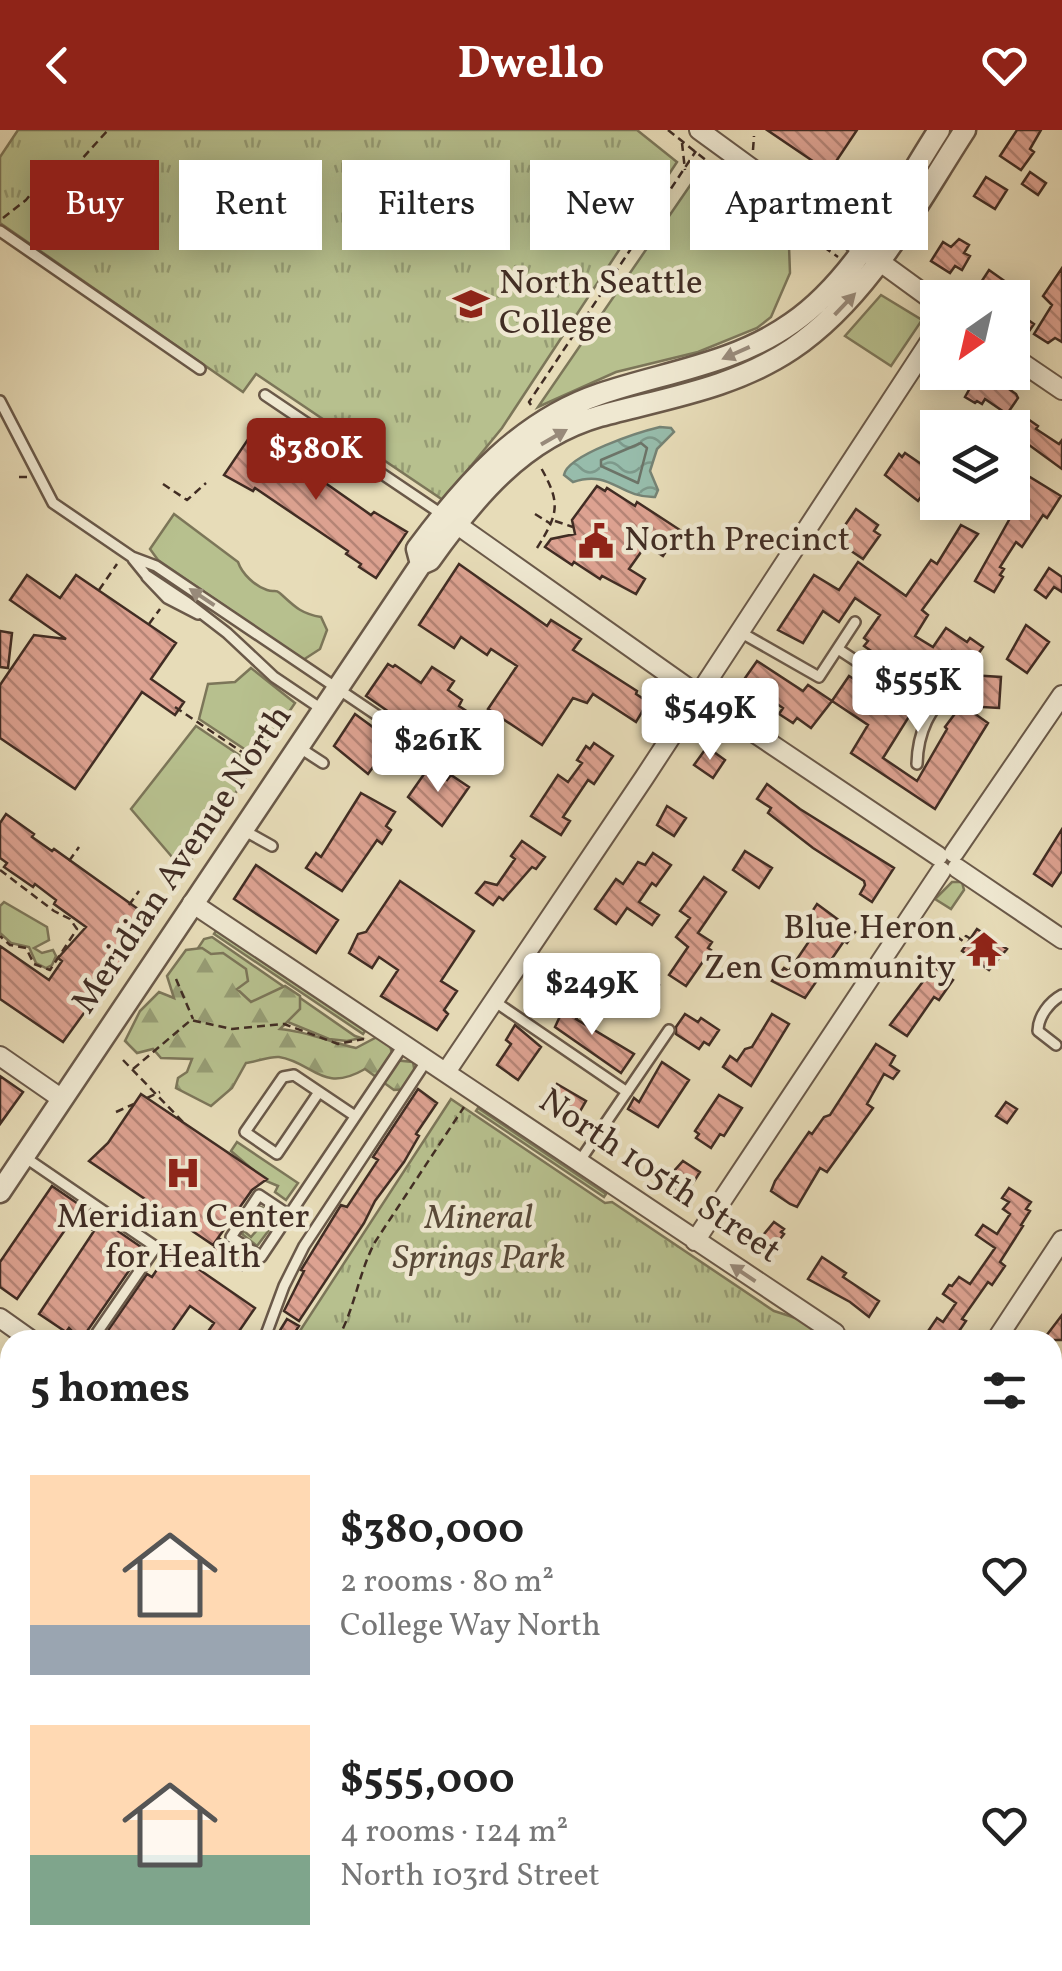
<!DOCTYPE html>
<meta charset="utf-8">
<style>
body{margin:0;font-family:Vollkorn,serif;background:#f6f6f6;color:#222;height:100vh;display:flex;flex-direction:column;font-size:38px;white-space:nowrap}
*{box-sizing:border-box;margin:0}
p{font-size:32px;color:#767676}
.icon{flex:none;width:55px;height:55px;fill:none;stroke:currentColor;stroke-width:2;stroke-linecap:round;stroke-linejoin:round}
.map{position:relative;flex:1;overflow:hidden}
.details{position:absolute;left:0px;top:1200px;width:1062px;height:642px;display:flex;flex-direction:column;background:#fff;border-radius:30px 30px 0 0;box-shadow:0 5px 25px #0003}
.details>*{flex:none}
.banner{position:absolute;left:30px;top:30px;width:1002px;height:90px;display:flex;gap:20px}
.needle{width:65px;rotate:214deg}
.controls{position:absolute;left:920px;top:150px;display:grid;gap:20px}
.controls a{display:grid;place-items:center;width:110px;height:110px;border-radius:0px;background:#fff;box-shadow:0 5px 25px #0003;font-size:50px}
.price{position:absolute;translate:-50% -85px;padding:0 22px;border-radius:10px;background:#fff;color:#222;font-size:32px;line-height:65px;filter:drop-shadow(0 2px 5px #0008)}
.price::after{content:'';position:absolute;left:50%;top:60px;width:30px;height:22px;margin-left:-15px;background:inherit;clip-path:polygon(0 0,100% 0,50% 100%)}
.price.active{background:#8f2418;color:#fff}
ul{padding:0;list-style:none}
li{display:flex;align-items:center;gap:30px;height:250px;padding:0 30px}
li span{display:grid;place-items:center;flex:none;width:280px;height:200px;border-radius:0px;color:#555}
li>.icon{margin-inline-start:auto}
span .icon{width:120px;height:120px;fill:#fffc;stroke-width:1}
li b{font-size:42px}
h2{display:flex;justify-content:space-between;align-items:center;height:120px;padding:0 30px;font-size:42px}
.pill{padding:0 35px;border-radius:0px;background:#fff;box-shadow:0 5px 25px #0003;font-size:35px;line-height:90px}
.pill.active{background:#8f2418;color:#fff}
header{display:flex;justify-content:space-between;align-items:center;height:130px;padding:0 30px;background:#8f2418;color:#fff;font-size:45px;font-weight:700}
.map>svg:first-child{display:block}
.grass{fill:#b7c08e;stroke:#7c7659;stroke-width:2.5}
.forest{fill:url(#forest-firs);stroke:#7c7659;stroke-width:2.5}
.cemetery{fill:url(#cemetery-stones);stroke:#7c7659;stroke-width:2.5}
.park{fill:url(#park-tufts);stroke:#7c7659;stroke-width:2.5}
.water{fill:url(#water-waves);stroke:#758375;stroke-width:2.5}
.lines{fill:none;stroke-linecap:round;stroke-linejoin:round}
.shore{stroke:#6c7468;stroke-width:2.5}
.building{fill:url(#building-back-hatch);stroke:#412d24;stroke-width:2.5}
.service-casing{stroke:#6a5949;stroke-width:14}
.minor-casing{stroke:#6a5949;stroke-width:22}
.tertiary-casing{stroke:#6a5949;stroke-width:25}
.primary-casing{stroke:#412d24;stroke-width:30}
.path{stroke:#412d24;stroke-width:2.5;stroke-dasharray:8 5;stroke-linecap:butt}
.service{stroke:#efe8d1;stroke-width:9}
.minor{stroke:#efe8d1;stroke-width:18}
.tertiary{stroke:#efe8d1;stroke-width:20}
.primary{stroke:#e7dcb8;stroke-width:25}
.oneway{fill:#988a7a}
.labels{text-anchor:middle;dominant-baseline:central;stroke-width:9;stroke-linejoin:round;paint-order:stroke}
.poi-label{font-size:35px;fill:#412d24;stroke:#efe8d1;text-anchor:start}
.street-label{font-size:35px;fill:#412d24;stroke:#efe8d1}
.park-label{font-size:35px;font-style:italic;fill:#594a39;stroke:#efe8d1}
</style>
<header><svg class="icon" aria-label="back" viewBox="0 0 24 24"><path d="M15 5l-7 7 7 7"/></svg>Dwello<svg class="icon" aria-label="heart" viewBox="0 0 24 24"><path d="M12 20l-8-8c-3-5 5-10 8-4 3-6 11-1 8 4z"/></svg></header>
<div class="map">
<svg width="1062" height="1841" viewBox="0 0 1062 1841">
<defs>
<pattern id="forest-firs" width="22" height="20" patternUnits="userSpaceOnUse" patternTransform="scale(2.5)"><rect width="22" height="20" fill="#b7c08e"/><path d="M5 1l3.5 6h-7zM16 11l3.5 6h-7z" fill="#969c74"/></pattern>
<pattern id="cemetery-stones" width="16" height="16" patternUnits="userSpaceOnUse" patternTransform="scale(2.5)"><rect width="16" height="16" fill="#b7c08e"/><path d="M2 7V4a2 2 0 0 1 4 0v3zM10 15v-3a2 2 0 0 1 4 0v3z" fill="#969c74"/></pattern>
<pattern id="park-tufts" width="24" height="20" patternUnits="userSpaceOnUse" patternTransform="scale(2.5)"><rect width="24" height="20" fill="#b7c08e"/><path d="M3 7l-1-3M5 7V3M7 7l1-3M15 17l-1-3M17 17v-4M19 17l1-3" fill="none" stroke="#969c74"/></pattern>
<pattern id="water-waves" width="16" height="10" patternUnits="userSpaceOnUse" patternTransform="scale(2.5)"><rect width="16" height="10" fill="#97bcab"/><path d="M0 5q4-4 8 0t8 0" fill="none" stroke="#7d998b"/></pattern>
<pattern id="building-back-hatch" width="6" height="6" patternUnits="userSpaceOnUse" patternTransform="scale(2.5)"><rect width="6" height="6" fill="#dda291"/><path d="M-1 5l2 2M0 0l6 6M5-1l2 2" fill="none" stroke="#b58476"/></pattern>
</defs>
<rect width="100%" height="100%" fill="#e7dcb8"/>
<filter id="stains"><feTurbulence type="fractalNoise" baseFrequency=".002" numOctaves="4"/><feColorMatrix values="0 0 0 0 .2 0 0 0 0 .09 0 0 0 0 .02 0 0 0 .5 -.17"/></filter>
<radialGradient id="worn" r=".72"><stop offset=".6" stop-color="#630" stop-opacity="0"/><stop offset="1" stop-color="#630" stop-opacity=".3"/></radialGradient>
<path class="grass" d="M700,41L774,93L789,116L790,143L771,187L757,198L698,222L616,242L538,277Z
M881,165L922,190L891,236L845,206Z
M174,384L238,432C242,444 255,456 267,460C275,463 275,458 282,465C295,477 302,484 321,487L327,500L320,519L303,530L158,430L150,419Z
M251,538L295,573L258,628L199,589L208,554L235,552Z
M196,596L254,635L184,741L131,679Z
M952,752H962L964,760L951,779L935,769Z
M4,772L47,797L49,810L34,818L42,823L53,820L56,826L52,835L46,838L36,833L29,817L11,813L0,803V776Z
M216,801L365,901L363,904L214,804Z
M212,807L355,906L361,908L347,911L329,909L179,847L204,809Z
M478,978L606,1064L604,1067L476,981Z
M237,1012L298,1053L286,1070L275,1062L278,1056L266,1051L231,1021Z
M261,1077L276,1084L278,1088L257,1116L242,1104L244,1101L251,1107L268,1087L259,1079Z"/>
<path class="forest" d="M202,818L211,824L223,823L246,839L248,851L237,859L251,872L285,856L300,866V879L280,899C306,901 330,912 356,918L377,907L390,916L394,930L413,932L416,949L409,959L394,960L365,939C322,964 313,932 279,927C270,926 256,932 246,933L232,958L211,976L176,958L178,948L187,942L192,929L161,928L153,919L137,923L125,911L140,881L159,862L174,868L167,846L186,820Z"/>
<path class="cemetery" d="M0,1726L10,1733V1832L155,1833L167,1841H0Z"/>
<path class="park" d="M18,0H637L677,32L502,298L443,370L256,244L243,262L0,93V27Z
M451,969L605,1073L612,1072L774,1181C792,1187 816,1192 825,1210H294Z"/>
<path class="water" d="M660,297L671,298L674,302L657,319L650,341L658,360L655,367C619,368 611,339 573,352L564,345C567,325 639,302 660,297Z"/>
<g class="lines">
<path class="shore" d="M641,313L647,318L638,353L601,336V330Z"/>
</g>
<path class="building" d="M767,0H857L829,42Z
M1017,0H1041L1030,19L1034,22L1021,40L1000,26Z
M1030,42L1046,53L1038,65L1022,54Z
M986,47L1007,60L995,79L974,66Z
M959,109L969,115L964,123L970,126L962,140L955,136L950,143L931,131L943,112L951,117Z
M1062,138V212L1055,208L1048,213L1034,204L1052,175L1043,166Z
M989,140L1006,152L996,168H987L976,160Z
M1024,187L1034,194L1025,207L1015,199Z
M979,242H985L1016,264L1018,268L1007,284L985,269L982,274L977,271L975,273L965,267Z
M1025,287L1038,296L1036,299L1059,314L1062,310V339L1014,304Z
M255,299L285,322L284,324L371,385L374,382L407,402L376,448L359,437L361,434L346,424L348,421L255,358L253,361L224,345Z
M938,320V343L918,371L885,345L899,324L902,327L905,323L927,338Z
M1012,336L1061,366L1047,388L1043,385L1022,417L1016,412L1000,437L1004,439L1000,445L1003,447L994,462L975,451L1014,381L1009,378L1012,373Z
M597,356L605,361L607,358L635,376L637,372L680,400L663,426L646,415L629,439L645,449L636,464L602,446L600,449L574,432L572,435L545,417L551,409L575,404L572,390Z
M856,379L878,395L874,401L880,405L863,429L835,410Z
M961,395L978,404L922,480L928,485L915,506L933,517L946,498L967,512L970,508L983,517L972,533L952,521L928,560L864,516L868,511L864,508L880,485L855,468L839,492L823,481L803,513L778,500L814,445L839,460L858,432L906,466L931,430L937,434Z
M459,434L547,496L551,490L581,509L573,520L637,561L636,564L648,572L636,592L593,564L587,573L573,568L542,615L488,579L517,536L491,519L487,525L461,507L454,518L419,495Z
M1049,438L1062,447V462L1054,457L1046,468L1035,460Z
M27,445L60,468L76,445L176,513L151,549L184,572L175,585L142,562L75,659L0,608V555L34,505L66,509L10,470Z
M1026,495L1049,512L1027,543L1007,529Z
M0,501L12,503L8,538L0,537Z
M757,531L803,561L808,555L832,571L811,598L797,588L793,593L779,584L783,578L743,551Z
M388,534L393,537L395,535L421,553L432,537L454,551L448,560L462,570L459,576L486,594L461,632L366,566Z
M970,545L1001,547L999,578L964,576L988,593L935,679L851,623L868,595L832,571L849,546L910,585L883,628L917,651L947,599L945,597L969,565Z
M355,584L392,611L368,644L334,616Z
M594,613L613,626L594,654L588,650L563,687L570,691L561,705L531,686L558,645L568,652L582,633L577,630L586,616L590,619Z
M707,617L725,630L713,648L694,635Z
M429,637L447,650L451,645L469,657L442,696L408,667Z
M767,654L800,679L894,738L872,772L860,764L865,755L864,751L813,718L768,683L771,678L757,669Z
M361,663L395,682L386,696L391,700L382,714L377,710L342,761L306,738L316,723L321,727Z
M667,676L686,688L674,706L657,695Z
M6,684L34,704L32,707L52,721L54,719L152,789L63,912L0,869V816L49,850L62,831L58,828L86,797L54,774L56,770L35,754L33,757L4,737L7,733L0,728V693Z
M1062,699V741L1052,756L1034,744Z
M522,711L545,727L536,739L532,737L503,770L499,767L493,775L476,763L485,752L497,755L515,729L511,726Z
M745,721L772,738L759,758L733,740Z
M653,723L671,735L656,756L652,753L639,772L659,785L652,795L627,778L616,794L595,779L616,749L623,754L638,732L645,735Z
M256,735L338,790L316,823L234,769Z
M704,747L726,762L698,803L712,812L708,818L711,820L686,856L669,845L688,817L676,807L690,788L680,781Z
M400,751L474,801L441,851L457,861L444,880L448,884L437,900L381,866L398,840L379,827L372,838L349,823L358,804L366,802Z
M817,774L855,802L847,813L844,811L805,868L772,851L779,840L781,842L784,838L789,841L816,801L804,794Z
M977,799L1007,819L989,840L962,821Z
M570,831L586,842L578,859L560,847Z
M934,837L953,850L939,870L934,867L907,906L890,895Z
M641,842L659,855L644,877L624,863Z
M568,869L583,879L576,889L634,924L621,943L555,897Z
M685,884L698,892L701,888L719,900L709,915L704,912L699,919L676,904V897Z
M772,884L789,894L751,956L723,937L730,926L737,931L745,919L752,917Z
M515,895L541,917L518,950L497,935L511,914L506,910Z
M876,914L895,926L890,935L899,941L893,949L884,944L867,974L873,978L827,1042L820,1038L797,1077L790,1074L771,1061L775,1051L809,1002L812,1004L824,987L830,985Z
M662,932L689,950L658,997L628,979L634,968L639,972Z
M0,946L23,962L0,994Z
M557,954L586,971L575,990L546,971Z
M418,959L437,973L416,1004L419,1006L404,1032L375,1071L364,1093L299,1191L284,1181L304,1141L301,1140L341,1075L347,1077L378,1030L373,1027Z
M141,964L267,1049L252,1060L213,1115L89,1031L108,1013Z
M719,965L742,978L724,1006L720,1004L711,1018L696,1008L699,1004L695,1001Z
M1006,972L1017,979L1007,993L996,986Z
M683,1031L700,1042L684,1067L665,1051Z
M52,1056L144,1119L81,1210L69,1198L66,1202L39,1184L94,1101L74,1087L17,1169L0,1157V1132Z
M1009,1058L1031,1072L1026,1079L1030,1081L1021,1095L1023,1096L1000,1132L1005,1136L992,1155L988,1152L962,1189L966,1191L953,1210H922L937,1188L943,1192L956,1173L943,1164L949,1155L952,1156L959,1147L970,1154L995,1118L976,1105L983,1095L997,1104L1010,1084L1003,1079L1009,1072L1002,1068Z
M774,1092L784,1099L781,1102L784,1104L773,1118L760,1109Z
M220,1109L249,1129L242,1140L213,1120Z
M172,1117L183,1124L181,1127L255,1178L233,1210H202L214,1193L190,1176L166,1210H106L109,1199L147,1144L152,1147Z
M822,1127L846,1143L843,1147L879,1171L869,1187L850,1172L808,1149Z
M1062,1185V1210H1043Z
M287,1189L299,1196L290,1210H274Z"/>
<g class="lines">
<defs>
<path id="service" d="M0,101L200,239
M265,265L443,385
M0,271L53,373L132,427L156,436L427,619
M133,429L146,445L188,473L227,503L274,547L323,580
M147,447L167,468L198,484
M740,502L819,547L855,492
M838,519L932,581
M300,618L323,633
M917,634C918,591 937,575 961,542
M245,701L272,716
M494,871L627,962
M1056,915L1038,901C1038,887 1049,872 1062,865
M319,962L277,1024L245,1002L283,947L294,945L355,986
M26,1028L156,1117L92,1210
M579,1032L669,900
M289,1085L259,1065L231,1107L261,1127C309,1056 356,985 404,914
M264,1210L284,1156L304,1116L427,930
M1052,1240L1062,1246
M1052,1738L1062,1724
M984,1841L990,1832"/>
<path id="minor" d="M699,0L938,174
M1012,226L1062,260
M449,389L698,565L938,726
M954,723L1062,565
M957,738L1062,809
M192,773L835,1203L837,1210
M0,926L62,969
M446,942L644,648L938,199
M695,1111L941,741
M0,1188L31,1210
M996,1210L1062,1110
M1052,1536L1062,1522
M935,1832L947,1841
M577,1841L582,1832
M853,1841L859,1832"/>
<path id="tertiary" d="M421,434L417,419C465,354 520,291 600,264C665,242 734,234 792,193C857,148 897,65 939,0
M0,1062L421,434L430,430C474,368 523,308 600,286C666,268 734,258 792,219C870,166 915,77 965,0"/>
<path id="primary" d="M1052,1351L1062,1357
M0,1498L10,1492"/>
</defs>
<use href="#service" class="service-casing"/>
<use href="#minor" class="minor-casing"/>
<use href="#tertiary" class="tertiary-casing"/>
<use href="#primary" class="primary-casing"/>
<path class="path" d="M668,0L746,62L838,127
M682,13L685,40
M753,20L754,6
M3,88L26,70L39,54L56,65L80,31L108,0
M531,275L529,272L696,21
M313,342L323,349L333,335
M19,347H28
M163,354L187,370L206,353
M535,384L551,394
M555,391L573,397
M537,418C559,383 561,373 540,336
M99,460L117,434
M149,494L160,479
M175,577L257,632
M69,731L79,717
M0,740L54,781L70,789L77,799L50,840L34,834L26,818L10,815L0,806
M129,775L139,761
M956,806L963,811L966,806L971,809
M176,849L193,889
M123,930L184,993
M133,939L191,890L232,899L284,894L338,914L364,909
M147,968L160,962
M116,982L134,974
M337,1210C355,1179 358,1144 375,1112L464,977"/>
<use href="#service" class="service"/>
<use href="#minor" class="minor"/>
<use href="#tertiary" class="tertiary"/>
<use href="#primary" class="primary"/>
</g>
<defs><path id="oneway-solid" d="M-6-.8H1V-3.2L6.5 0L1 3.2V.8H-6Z" transform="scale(2.5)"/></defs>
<g class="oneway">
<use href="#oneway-solid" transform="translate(845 174) rotate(-46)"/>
<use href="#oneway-solid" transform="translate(736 223) rotate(156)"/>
<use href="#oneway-solid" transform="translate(554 307) rotate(-30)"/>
<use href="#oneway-solid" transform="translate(202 467) rotate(-146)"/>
<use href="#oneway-solid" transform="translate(743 1143) rotate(-146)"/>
</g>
<defs>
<symbol id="university-bare" viewBox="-9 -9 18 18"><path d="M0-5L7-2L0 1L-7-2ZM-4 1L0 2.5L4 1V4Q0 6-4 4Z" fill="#8f2418" stroke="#efe8d1" stroke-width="2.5" paint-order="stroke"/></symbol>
<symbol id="civic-bare" viewBox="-9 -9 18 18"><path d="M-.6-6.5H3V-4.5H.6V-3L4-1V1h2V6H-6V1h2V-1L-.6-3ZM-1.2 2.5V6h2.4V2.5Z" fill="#8f2418" stroke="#efe8d1" stroke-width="2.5" paint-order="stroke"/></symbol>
<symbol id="temple-bare" viewBox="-9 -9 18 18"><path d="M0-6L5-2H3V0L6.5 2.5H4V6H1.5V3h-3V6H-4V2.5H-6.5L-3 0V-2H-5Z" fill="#8f2418" stroke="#efe8d1" stroke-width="2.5" paint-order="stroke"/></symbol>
<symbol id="hospital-bare" viewBox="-9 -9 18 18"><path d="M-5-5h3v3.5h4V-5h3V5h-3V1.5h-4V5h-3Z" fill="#8f2418" stroke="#efe8d1" stroke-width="2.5" paint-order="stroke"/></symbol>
</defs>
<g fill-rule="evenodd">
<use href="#university-bare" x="446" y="149" width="50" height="50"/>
<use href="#civic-bare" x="571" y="386" width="50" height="50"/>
<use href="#temple-bare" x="959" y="794" width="50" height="50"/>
<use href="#hospital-bare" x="158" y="1018" width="50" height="50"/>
</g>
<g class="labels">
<g class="poi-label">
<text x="499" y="154">North Seattle<tspan x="499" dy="40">College</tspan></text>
<text x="624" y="411">North Precinct</text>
<text x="956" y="799" text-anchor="end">Blue Heron<tspan x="956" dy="40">Zen Community</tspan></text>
<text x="183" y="1088" text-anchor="middle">Meridian Center<tspan x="183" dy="40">for Health</tspan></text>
</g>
<g class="street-label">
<text transform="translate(183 730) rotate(-56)">Meridian Avenue North</text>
<text transform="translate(659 1047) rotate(34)">North 105th Street</text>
</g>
<g class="park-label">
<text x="479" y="1089">Mineral<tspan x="479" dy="40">Springs Park</tspan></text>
</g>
</g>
<rect width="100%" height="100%" filter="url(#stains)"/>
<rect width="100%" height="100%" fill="url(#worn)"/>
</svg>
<div class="controls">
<a><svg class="needle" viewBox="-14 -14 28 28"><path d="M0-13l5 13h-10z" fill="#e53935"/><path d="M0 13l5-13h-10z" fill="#767676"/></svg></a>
<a><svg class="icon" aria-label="layers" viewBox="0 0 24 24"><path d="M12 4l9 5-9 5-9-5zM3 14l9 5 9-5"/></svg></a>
</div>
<b class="price active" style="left:316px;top:373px">$380K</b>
<b class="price" style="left:918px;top:605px">$555K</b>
<b class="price" style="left:710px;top:633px">$549K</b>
<b class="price" style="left:438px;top:665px">$261K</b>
<b class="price" style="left:592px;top:908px">$249K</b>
<div class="banner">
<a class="pill active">Buy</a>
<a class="pill">Rent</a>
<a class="pill">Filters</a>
<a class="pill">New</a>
<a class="pill">Apartment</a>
</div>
<section class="details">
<h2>5 homes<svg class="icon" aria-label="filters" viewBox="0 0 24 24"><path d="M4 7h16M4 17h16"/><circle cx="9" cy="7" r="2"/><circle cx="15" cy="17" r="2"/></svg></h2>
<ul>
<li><span style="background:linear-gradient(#ffd9b3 75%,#9aa5b1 0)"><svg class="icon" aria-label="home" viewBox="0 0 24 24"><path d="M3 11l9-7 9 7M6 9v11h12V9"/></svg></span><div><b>$380,000</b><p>2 rooms · 80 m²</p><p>College Way North</p></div><svg class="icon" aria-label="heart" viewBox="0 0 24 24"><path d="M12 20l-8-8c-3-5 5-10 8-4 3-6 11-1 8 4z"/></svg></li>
<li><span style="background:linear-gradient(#ffd9b3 65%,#7fa58c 0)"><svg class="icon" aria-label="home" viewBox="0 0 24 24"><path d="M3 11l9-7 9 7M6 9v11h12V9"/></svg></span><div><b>$555,000</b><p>4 rooms · 124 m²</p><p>North 103rd Street</p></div><svg class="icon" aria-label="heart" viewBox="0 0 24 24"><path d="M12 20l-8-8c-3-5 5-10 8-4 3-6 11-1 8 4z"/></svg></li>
</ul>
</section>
</div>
